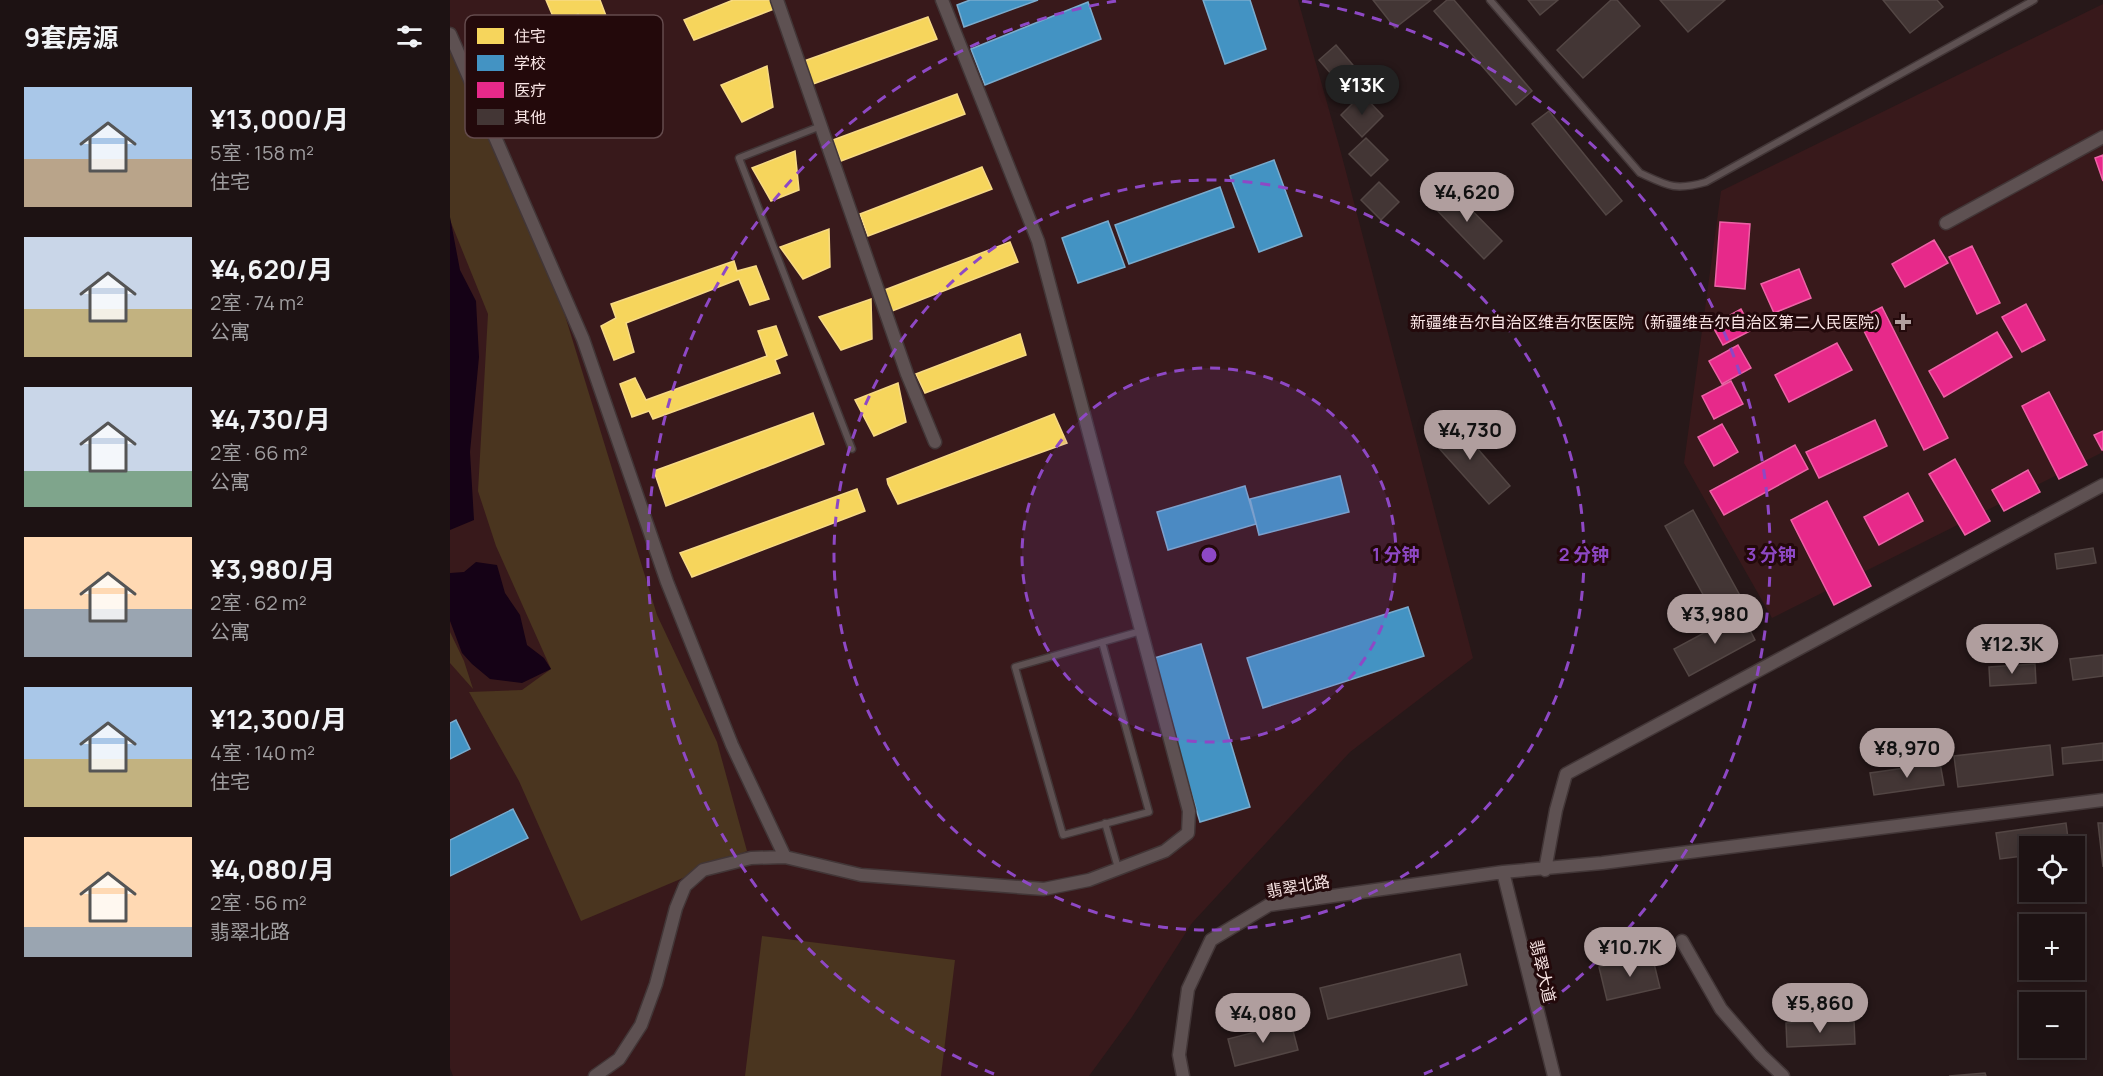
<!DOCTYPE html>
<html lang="zh">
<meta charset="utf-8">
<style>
body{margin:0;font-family:Manrope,"Noto Sans SC",sans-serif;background:#251b1c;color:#f1f3f6;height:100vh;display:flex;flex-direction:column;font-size:22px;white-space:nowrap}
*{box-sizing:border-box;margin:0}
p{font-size:20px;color:#a09ea0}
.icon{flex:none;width:33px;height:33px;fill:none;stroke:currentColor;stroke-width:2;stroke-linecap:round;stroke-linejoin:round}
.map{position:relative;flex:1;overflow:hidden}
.side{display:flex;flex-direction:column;background:#1d1213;width:450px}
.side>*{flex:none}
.tools{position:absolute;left:1569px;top:836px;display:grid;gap:12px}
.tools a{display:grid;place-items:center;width:66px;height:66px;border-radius:0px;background:#1d1213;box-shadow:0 3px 15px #0003,0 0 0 2px #3b3233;font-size:30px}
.price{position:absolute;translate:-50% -51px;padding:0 14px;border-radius:21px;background:#b09e9e;color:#111;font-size:20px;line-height:39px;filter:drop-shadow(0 2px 3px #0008)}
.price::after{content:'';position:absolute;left:50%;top:36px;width:18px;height:14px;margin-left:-9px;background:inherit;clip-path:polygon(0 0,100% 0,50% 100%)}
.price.selected{background:#222;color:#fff}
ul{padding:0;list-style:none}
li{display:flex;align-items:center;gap:18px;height:150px;padding:0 24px}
li span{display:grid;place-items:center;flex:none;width:168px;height:120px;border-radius:0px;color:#555}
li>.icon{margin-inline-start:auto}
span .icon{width:72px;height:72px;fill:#fffc;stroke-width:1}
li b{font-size:26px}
h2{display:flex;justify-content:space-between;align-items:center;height:72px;padding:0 24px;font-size:26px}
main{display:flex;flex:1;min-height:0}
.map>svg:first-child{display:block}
.built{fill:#38191b}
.green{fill:#4a351f}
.water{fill:#150216}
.homes{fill:#f6d55c;stroke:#f7da85;stroke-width:1.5}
.schools{fill:#4393c3;stroke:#7aacce;stroke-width:1.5}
.health{fill:#e7298a;stroke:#ed62a6;stroke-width:1.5}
.building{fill:#433635;stroke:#534644;stroke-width:1.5}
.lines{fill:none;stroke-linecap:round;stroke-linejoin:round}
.lane-casing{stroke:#423637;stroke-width:9}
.street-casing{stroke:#423637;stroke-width:15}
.lane{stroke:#5e5152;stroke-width:6}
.street{stroke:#5e5152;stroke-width:12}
.ring{fill:none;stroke:#8e48c5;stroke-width:3;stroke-dasharray:10 8}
.poi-dot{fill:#b09e9e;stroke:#23090b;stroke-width:2}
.labels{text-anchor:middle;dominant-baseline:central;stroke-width:6;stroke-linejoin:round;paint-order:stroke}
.poi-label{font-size:16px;fill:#fae6e6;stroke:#23090b;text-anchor:end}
.street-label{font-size:16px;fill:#fae6e6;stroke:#23090b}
.key{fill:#23090b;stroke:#644b4d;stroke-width:1.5}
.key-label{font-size:16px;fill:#fae6e6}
.centre{fill:#8e48c5;stroke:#23090b;stroke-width:3}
.ring-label{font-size:18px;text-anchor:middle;font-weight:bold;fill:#8e48c5;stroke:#23090b;stroke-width:6;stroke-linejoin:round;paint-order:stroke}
</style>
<main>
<section class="side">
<h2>9套房源<svg class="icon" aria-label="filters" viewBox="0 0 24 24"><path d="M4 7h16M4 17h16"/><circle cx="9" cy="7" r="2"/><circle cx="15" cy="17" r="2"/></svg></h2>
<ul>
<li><span style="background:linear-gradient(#a9c7e8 60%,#b9a48a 0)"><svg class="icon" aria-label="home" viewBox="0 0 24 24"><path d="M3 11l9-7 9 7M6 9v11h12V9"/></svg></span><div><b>¥13,000/月</b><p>5室 · 158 m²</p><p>住宅</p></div></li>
<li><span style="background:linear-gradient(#c9d6e8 60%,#c2b280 0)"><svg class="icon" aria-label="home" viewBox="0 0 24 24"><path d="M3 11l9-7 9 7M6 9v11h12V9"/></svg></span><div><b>¥4,620/月</b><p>2室 · 74 m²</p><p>公寓</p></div></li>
<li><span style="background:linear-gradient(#c9d6e8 70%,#7fa58c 0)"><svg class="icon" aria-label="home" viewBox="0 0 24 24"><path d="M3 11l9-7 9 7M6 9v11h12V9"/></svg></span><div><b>¥4,730/月</b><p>2室 · 66 m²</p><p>公寓</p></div></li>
<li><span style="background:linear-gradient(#ffd9b3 60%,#9aa5b1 0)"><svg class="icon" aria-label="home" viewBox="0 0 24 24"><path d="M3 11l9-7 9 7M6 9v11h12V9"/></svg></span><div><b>¥3,980/月</b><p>2室 · 62 m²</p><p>公寓</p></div></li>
<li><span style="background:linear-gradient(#a9c7e8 60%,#c2b280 0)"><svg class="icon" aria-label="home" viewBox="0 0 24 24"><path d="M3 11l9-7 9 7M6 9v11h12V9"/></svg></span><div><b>¥12,300/月</b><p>4室 · 140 m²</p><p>住宅</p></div></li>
<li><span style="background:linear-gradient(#ffd9b3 75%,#9aa5b1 0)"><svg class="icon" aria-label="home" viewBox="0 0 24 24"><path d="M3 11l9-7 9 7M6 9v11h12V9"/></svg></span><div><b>¥4,080/月</b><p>2室 · 56 m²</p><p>翡翠北路</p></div></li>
</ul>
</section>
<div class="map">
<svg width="1653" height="1076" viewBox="0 0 1653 1076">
<rect width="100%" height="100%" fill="#271819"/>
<path class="built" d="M0,0H848L890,149L1023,658L900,752L742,923L682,1017L639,1076H3L0,1068Z
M1653,4V452L1322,618L1234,463L1271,191Z"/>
<path class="green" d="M0,49L113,309L207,615L267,742L297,851L131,921L69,781L19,692L72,690L101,669L46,546L28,491L38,314L0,220Z
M0,632L14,661L23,689L0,663Z
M312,936L505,960L491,1076H295Z"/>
<path class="water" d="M0,217L10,270L26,301L29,357L20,452L24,520L0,530Z
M26,562L47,565L55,593L70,615L77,645L94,658L101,669L72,683L40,679L22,664L12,653L0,621V573L14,572Z"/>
<path class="homes" d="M96,0H150L158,21L137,29L128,14L107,26Z
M283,0H326L329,7L244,40L234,20Z
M478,17L487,39L363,84L354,61Z
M317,66L323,107L292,122L271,85Z
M507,94L515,114L391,161L383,140Z
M345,151L349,190L321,201L302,168Z
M532,167L542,189L418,236L410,214Z
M379,229L380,267L353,279L330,247Z
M560,242L568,262L442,311L432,291Z
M284,261L287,271L306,266L319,299L300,305L289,279L176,323L184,352L164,360L151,326L166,318L161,304Z
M421,299L422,339L391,350L369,317Z
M326,326L337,355L325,360L330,373L203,419L199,411L182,417L170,384L185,378L196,400L317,356L308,331Z
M570,334L576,355L475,393L466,374Z
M448,383L456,422L424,436L405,400Z
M363,413L374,444L216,506L204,471Z
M604,414L617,443L448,504L438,484L437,479Z
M407,489L415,511L242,577L230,553Z"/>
<path class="schools" d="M520,0H588L514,27L507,5Z
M753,0H800L816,49L775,64Z
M638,2L651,39L535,85L521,49Z
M824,160L852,236L809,252L780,176Z
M770,187L784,227L679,264L665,225Z
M658,221L675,267L628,283L612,238Z
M890,476L899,512L809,535L800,499Z
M795,486L806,524L718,550L707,512Z
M958,607L974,656L813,708L797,658Z
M751,644L800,807L750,822L701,659Z
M6,720L20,749L0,759V723Z
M63,809L78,838L0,876V840Z"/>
<path class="health" d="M1653,155V181L1645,158Z
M1270,222L1300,224L1295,289L1265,286Z
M1484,240L1498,263L1455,287L1442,264Z
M1522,246L1550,303L1527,314L1499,257Z
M1349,269L1361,298L1324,313L1311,284Z
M1576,304L1595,340L1572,352L1552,317Z
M1432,307L1498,438L1474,450L1408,319Z
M1291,309L1302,330L1273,345L1262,325Z
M1547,332L1562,357L1494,397L1479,371Z
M1387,343L1402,370L1339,402L1325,375Z
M1288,345L1301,368L1272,384L1259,361Z
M1281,381L1293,404L1264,419L1252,396Z
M1599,392L1637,465L1609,479L1572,406Z
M1425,420L1437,446L1369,478L1356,452Z
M1272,424L1288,452L1264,466L1248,437Z
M1653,431V450H1652L1644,435Z
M1345,445L1358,469L1274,515L1260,491Z
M1505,459L1540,521L1515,535L1479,474Z
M1578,470L1590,492L1554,511L1542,490Z
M1458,493L1473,521L1429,545L1414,517Z
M1377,501L1421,586L1384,605L1341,520Z"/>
<path class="building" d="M923,0H981L945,28Z
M997,0H1004L1082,91L1066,105L984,11Z
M1078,0H1108L1090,15Z
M1161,0H1167L1190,26L1133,78L1107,50Z
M1210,0H1275L1238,32Z
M1433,0H1487L1493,7L1460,33Z
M886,45L913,77L896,91L869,60Z
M912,94L933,116L912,137L891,115Z
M1099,111L1172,201L1156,215L1082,124Z
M916,138L938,160L921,176L899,154Z
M929,182L949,202L931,220L911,200Z
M999,187L1052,241L1034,259L981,204Z
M1001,418L1060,486L1039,504L979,437Z
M1243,510L1293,601L1265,616L1215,526Z
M1643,548L1646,563L1607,569L1605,554Z
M1291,613L1305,640L1239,676L1224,649Z
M1653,655V676L1623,680L1620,659Z
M1585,664L1586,683L1540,686L1539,667Z
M1653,743V760L1613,764L1612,748Z
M1600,745L1603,775L1508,787L1504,756Z
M1490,763L1494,785L1424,795L1420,773Z
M1616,823L1619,846H1580V855L1550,859L1546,833Z
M1648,823H1653V867Z
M1010,954L1017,985L878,1019L870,988Z
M1202,955L1210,988L1157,1000L1149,967Z
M1404,1020L1405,1044L1337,1047L1336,1023Z
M841,1023L848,1050L785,1066L778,1039Z
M1535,1073L1536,1076H1499Z"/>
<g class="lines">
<defs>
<path id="lane" d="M1040,0L1190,173C1218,186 1225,191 1256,182L1584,0
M371,126L289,158L402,449
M652,642L699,812L613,835L565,667L691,631
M655,823L668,868"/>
<path id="street" d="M327,0L457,374L485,442
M0,34L133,339L217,582L282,745L335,857
M1496,223L1653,137
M1095,870L1106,810L1116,774L1653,485
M1053,872L1104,1076
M1232,941L1271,1009L1311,1055L1333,1076
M145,1076L169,1059L191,1025L206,984L226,908L235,886L253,870L301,858L335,857L411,875L594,889L639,880L715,851L738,833L739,811L588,241L492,0
M733,1076L729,1055L738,989L761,940L819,905L1053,872L1152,863L1653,800"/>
</defs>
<use href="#lane" class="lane-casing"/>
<use href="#street" class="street-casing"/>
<use href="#lane" class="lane"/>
<use href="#street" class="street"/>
</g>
<circle cx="759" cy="555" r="187" fill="#8e48c5" fill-opacity=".12"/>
<g class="ring">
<circle cx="759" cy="555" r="187"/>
<circle cx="759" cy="555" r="375"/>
<path d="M544 1074A562 562 0 0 1 666 1M852 1A562 562 0 0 1 974 1074"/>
</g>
<path class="poi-dot" d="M1450 313h6v6h6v6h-6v6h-6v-6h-6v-6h6z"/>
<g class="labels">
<g class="poi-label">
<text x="1440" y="322">新疆维吾尔自治区维吾尔医医院（新疆维吾尔自治区第二人民医院）</text>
</g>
<g class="street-label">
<text transform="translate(848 886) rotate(-10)">翡翠北路</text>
<text transform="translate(1093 971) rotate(77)">翡翠大道</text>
</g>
</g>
<rect x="15" y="15" width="198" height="123" rx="9" class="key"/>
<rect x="27" y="28" width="27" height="16" fill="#f6d55c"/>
<rect x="27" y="55" width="27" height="16" fill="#4393c3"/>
<rect x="27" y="82" width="27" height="16" fill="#e7298a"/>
<rect x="27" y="109" width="27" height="16" fill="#433635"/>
<g class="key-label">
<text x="64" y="42">住宅</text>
<text x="64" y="69">学校</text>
<text x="64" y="96">医疗</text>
<text x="64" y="123">其他</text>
</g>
<circle cx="759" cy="555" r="9" class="centre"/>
<g class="ring-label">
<text x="946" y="561">1 分钟</text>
<text x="1134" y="561">2 分钟</text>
<text x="1321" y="561">3 分钟</text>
</g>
</svg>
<div class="tools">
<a><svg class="icon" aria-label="locate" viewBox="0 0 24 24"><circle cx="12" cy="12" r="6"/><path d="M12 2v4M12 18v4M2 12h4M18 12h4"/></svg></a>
<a>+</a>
<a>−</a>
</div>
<b class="price selected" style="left:912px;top:116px">¥13K</b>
<b class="price" style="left:1017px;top:223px">¥4,620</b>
<b class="price" style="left:1020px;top:461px">¥4,730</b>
<b class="price" style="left:1265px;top:645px">¥3,980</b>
<b class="price" style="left:1562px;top:675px">¥12.3K</b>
<b class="price" style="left:1457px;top:779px">¥8,970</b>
<b class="price" style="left:1180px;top:978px">¥10.7K</b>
<b class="price" style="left:1370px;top:1034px">¥5,860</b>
<b class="price" style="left:813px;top:1044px">¥4,080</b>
</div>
</main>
